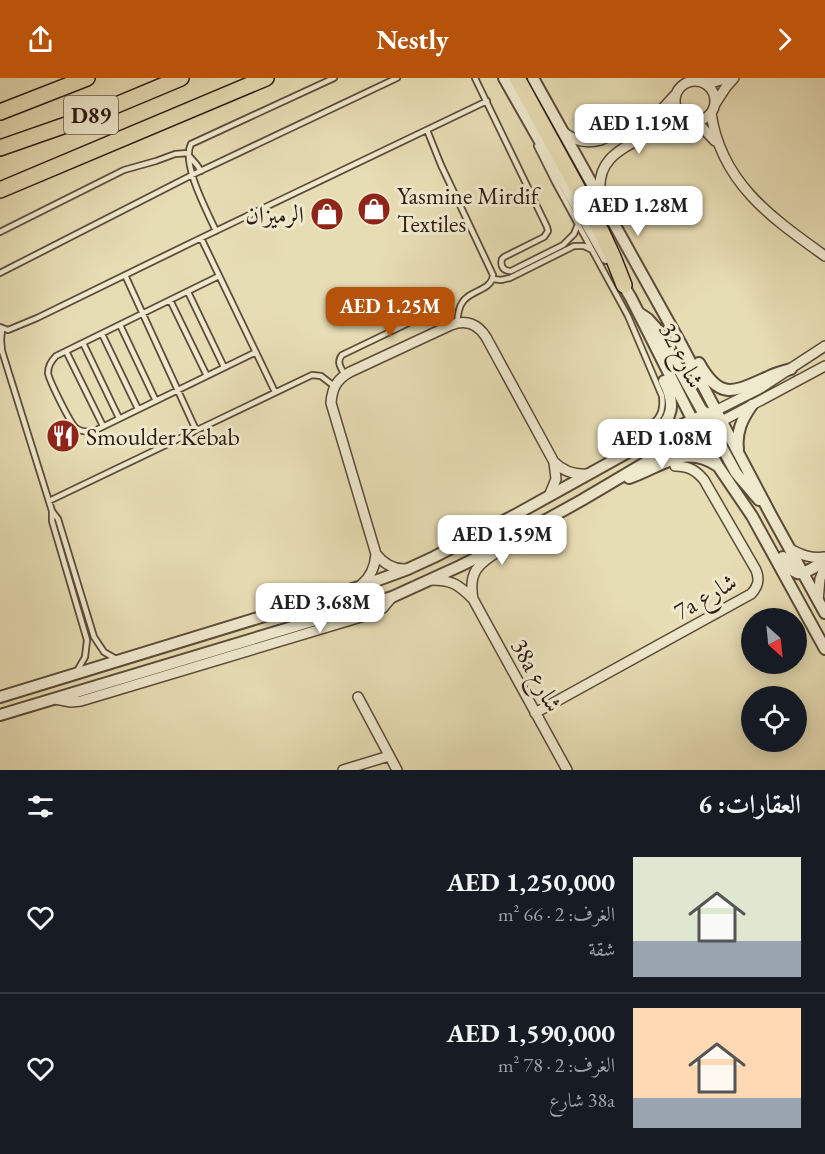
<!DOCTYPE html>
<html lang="ar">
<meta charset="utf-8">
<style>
body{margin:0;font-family:"EB Garamond",Amiri,serif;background:#242831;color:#f1f3f6;direction:rtl;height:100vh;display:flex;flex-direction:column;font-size:22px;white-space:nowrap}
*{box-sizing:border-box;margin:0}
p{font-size:20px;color:#9ea1a6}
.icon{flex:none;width:33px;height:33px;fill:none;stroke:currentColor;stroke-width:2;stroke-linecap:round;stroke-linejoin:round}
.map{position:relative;height:692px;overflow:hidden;direction:ltr}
.drawer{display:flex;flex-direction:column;background:#171b24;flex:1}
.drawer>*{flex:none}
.needle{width:39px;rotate:153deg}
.controls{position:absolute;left:741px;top:530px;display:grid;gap:12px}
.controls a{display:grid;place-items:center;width:66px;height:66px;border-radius:50%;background:#171b24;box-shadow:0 3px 15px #0003;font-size:30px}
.price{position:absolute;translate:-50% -51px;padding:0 14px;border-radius:12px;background:#fff;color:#222;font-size:20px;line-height:39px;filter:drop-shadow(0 2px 3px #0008)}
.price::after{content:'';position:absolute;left:50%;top:36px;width:18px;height:14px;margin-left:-9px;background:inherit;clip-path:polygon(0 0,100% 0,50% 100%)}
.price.current{background:#b45309;color:#fff}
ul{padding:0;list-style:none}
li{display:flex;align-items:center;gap:18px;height:150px;padding:0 24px}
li+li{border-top:2px solid #363941}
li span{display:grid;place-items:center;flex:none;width:168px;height:120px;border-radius:0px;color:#555}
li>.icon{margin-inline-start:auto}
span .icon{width:72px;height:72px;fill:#fffc;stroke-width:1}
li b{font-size:26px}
h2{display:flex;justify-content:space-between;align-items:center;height:72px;padding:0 24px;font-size:26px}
header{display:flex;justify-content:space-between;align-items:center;height:78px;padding:0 24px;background:#b45309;color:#fff;font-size:27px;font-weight:700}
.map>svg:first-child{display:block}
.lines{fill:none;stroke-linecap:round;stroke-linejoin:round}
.service-casing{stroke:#5b4b39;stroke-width:8}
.minor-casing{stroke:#5b4b39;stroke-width:12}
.tertiary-casing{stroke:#5b4b39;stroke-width:14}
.trunk-casing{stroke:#2c1a10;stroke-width:18}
.service{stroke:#efe9ce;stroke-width:4.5}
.minor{stroke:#efe9ce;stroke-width:9}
.tertiary{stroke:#efe9ce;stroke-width:10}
.trunk{stroke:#e7ddb4;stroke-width:15}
.labels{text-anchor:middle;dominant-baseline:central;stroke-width:6;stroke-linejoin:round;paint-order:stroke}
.shield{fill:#efe9ce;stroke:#665849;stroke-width:1.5}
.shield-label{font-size:22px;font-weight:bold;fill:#2c1a10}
.poi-label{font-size:24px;fill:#2c1a10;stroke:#efe9ce;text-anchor:start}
.street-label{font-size:24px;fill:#2c1a10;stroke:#efe9ce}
</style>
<header><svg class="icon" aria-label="forward" viewBox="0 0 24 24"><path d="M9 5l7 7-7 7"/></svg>Nestly<svg class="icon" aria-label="share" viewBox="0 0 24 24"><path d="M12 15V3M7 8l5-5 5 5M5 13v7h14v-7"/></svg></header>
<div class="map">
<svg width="825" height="692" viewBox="0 0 825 692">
<rect width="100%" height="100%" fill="#e7ddb4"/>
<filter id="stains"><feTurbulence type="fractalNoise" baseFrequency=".00333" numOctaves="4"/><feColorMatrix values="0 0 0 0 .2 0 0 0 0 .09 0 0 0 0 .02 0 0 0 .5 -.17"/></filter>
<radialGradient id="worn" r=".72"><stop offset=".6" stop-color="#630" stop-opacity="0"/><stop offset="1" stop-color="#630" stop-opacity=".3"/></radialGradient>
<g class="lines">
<defs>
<path id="service" d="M475,0L547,149L548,153L544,159L504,179L502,181C500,188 503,193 511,193L563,167L574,156L578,146
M427,52L441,87L493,197C492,213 469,212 462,225C458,231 458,238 457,244
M537,68L555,104L628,238L662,318C666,348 643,348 625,363C620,367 617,373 613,379
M190,79L197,87L201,93
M216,153C207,133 181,85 191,66L334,0
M0,154L124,92L156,83L175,76L188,75
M201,160L275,314
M0,195L192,97L397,0
M125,197L196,352
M219,198L56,278C51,283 48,288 48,295C49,302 70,345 76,350C81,354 88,354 94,353L256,274
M493,201L501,202L510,200L574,168H584L592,172
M188,214L224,289
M170,222L207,298
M120,247L156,323
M0,249L8,252L37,240L201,160L487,23
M2,251L1,262L2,273L52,433V443L87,562L85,579L77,593
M102,256L138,331
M83,265L119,340
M66,273L103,348
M345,297C341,290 336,284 342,277L419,240
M49,423L312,297L321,298L334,308
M52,433L58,441L94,559L104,574L116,581"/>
<path id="minor" d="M675 23a20 20 0 1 1 40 0a20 20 0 1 1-40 0Z
M705,4H714L728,0
M715,26L726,9L734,0
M711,35C721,105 772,140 825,178
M696,43L715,63
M562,53C575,63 586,66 601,62L663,30L675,17
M601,120C594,83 619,72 647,57C660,50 671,43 686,41
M717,332L759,311L825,268
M722,343L825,288
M554,384C564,394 575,397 588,396
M790,471C802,477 811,481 825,479
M376,476C384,486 394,492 407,491
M431,502C452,502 458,506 473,521L567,692
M361,507C371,499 375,489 376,476L331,325C332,310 337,301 350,294L451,247C466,241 478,246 486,259L554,384L556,401L549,418
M473,521C468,494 478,486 499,473
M818,523L820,501L825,488
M358,619L397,692
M55,621L71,624L81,623L371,536L383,530L392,519
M535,635L751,516C758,509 760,502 756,492L704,402C696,392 688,388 675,388
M343,692L389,678"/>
<path id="tertiary" d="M504,0L606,180
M533,0L682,268L771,437L825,535
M621,203L631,220L699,355L718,388L752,438L825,571
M639,235L648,241L656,250L701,331L710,340
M699,285C720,323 734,314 768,299C775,295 783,293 791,291
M706,347L713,353L736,395L759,422
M653,357C673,341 676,326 664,303
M738,371C736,354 742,341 752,327
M629,400C662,389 684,365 718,388
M783,479C797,505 803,495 825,483
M0,619L359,509L408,491L434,479L515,437L634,371L692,342L717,332
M0,637L392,519L460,488L492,472L582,422L670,370L722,343"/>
<path id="trunk" d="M517,0L601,153L613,179L624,207
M0,34L87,0
M0,70L83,41L181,0
M0,112L266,0"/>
</defs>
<use href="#service" class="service-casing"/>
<use href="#minor" class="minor-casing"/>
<use href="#tertiary" class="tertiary-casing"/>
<use href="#trunk" class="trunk-casing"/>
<use href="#service" class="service"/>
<use href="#minor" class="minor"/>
<use href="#tertiary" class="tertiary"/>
<use href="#trunk" class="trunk"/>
</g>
<defs>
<symbol id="shop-disc" viewBox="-11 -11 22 22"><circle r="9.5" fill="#8f2418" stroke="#efe9ce"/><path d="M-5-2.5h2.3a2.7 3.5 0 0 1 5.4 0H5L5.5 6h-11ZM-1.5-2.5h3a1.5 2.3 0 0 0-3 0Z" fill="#fff"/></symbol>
<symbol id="restaurant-disc" viewBox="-11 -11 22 22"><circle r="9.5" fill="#8f2418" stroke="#efe9ce"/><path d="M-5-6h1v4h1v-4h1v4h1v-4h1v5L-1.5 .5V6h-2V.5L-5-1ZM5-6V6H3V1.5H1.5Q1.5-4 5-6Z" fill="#fff"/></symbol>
</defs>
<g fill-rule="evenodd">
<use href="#shop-disc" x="355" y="112" width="38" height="38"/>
<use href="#shop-disc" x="308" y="117" width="38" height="38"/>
<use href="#restaurant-disc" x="44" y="339" width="38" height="38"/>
</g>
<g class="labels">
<rect class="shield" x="64" y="18" width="54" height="38" rx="4.5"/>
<g class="shield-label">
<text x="91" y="37">D89</text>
</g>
<g class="poi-label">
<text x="397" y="117">Yasmine Mirdif<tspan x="397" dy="28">Textiles</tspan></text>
<text x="304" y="136" text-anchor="end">الرميزان</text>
<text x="86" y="358">Smoulder Kebab</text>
</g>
<g class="street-label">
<text transform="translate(682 277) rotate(63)">شارع 32</text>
<text transform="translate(705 518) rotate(-30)">7a شارع</text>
<text transform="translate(537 597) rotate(61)">38a شارع</text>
</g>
</g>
<rect width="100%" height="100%" filter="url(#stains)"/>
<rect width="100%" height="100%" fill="url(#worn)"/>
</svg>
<div class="controls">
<a><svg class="needle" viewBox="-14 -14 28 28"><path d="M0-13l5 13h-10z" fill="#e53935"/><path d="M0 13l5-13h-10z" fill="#9ea1a6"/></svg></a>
<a><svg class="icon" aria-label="locate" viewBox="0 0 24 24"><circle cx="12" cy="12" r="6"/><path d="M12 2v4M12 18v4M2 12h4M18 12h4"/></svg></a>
</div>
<b class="price" style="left:639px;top:77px">AED 1.19M</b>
<b class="price" style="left:638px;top:159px">AED 1.28M</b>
<b class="price current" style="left:390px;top:260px">AED 1.25M</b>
<b class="price" style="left:662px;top:392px">AED 1.08M</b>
<b class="price" style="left:502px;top:488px">AED 1.59M</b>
<b class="price" style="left:320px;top:556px">AED 3.68M</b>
</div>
<section class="drawer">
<h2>العقارات: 6<svg class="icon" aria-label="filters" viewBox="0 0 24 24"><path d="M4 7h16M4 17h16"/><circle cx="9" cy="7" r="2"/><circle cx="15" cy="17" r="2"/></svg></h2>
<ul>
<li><span style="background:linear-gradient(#dfe7d0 70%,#9aa5b1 0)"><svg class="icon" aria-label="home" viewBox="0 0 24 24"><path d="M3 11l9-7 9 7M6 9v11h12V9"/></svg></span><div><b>AED 1,250,000</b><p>الغرف: 2 · 66 m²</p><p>شقة</p></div><svg class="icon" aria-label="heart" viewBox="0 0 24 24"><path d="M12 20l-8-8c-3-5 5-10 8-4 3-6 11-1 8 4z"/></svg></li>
<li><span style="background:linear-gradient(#ffd9b3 75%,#9aa5b1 0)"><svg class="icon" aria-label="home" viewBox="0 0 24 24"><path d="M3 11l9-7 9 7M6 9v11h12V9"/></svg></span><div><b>AED 1,590,000</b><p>الغرف: 2 · 78 m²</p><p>38a شارع</p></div><svg class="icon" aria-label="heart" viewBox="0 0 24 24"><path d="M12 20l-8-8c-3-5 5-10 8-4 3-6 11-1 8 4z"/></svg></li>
</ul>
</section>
